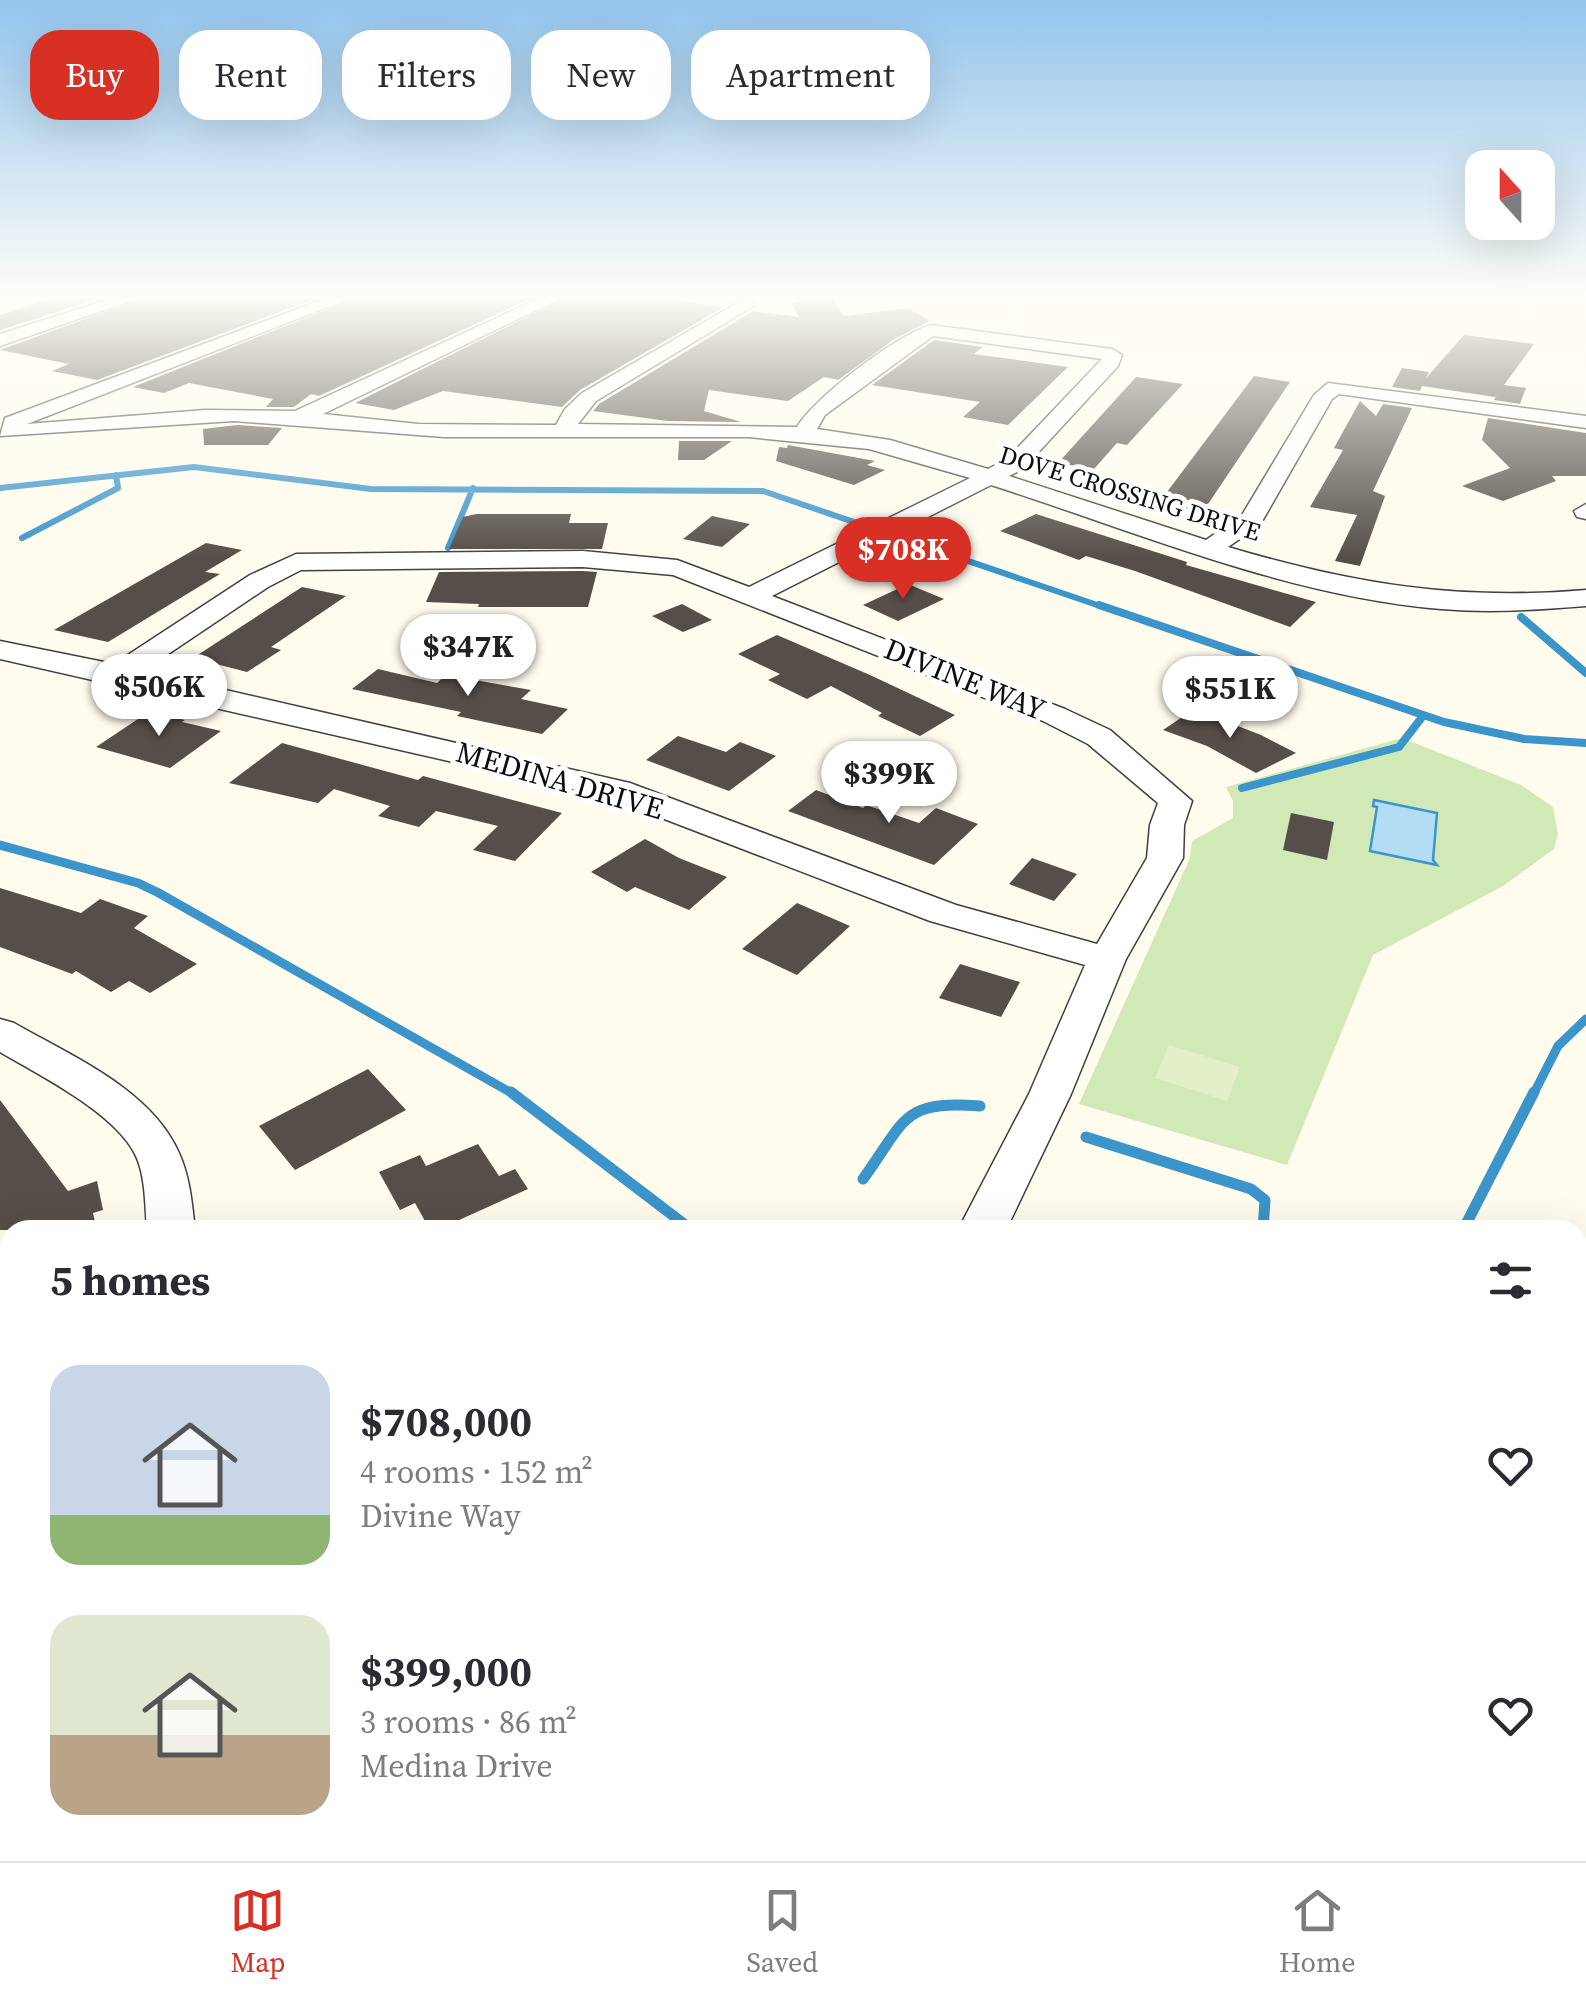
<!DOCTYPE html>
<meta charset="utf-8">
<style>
body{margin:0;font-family:"Source Serif 4",serif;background:#f7f7f7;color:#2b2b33;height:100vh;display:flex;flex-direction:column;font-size:38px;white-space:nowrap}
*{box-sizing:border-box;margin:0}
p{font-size:32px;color:#7c7c81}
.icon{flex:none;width:55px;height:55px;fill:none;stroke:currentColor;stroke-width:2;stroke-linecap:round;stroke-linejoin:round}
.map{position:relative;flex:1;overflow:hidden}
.side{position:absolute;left:0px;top:1220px;width:1588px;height:642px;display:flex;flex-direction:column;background:#fff;border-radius:30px 30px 0 0;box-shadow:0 10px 40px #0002}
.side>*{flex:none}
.guide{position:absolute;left:30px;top:30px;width:1000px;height:90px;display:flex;gap:20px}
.needle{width:65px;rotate:339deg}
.tools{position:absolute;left:1465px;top:150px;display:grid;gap:20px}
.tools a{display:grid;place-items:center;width:90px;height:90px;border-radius:20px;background:#fff;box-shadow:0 10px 40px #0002;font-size:50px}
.price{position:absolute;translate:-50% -85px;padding:0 22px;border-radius:35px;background:#fff;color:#222;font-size:32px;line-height:65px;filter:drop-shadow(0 2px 5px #0008)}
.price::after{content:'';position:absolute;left:50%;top:60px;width:30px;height:22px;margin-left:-15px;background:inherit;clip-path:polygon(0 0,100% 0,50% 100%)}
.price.active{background:#d93025;color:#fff}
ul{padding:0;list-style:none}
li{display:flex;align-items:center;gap:30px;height:250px;padding:0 50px}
li span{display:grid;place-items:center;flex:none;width:280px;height:200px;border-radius:30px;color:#555}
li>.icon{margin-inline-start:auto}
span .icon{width:120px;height:120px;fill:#fffc;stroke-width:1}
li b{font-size:42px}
h2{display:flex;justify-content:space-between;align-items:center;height:120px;padding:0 50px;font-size:42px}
.pill{padding:0 35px;border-radius:30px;background:#fff;box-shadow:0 10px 40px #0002;font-size:35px;line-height:90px}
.pill.active{background:#d93025;color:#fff}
.tab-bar{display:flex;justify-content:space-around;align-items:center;height:140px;border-top:2px solid #e1e1e2;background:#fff;font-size:28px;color:#7c7c81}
.tab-bar a{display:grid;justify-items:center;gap:5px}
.tab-bar .active{color:#d93025}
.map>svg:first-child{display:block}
.green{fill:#d1e8b7}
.pitch{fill:#e3efc9}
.water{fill:#b3ddf5;stroke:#3b94ca;stroke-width:2.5}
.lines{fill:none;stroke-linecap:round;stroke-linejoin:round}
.stream-far4{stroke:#3b94ca;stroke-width:6}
.stream-far3{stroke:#3b94ca;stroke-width:8}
.stream-far2{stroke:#3b94ca;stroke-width:9}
.stream-far1{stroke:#3b94ca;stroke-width:11}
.stream{stroke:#3b94ca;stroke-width:14}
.building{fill:#554e49}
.minor-casing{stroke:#404040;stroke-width:3}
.minor{fill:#fff;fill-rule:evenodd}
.labels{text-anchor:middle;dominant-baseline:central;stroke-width:10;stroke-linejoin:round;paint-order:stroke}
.far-street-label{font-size:25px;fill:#0d0d0d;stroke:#fff}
.street-label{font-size:30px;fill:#0d0d0d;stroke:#fff}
</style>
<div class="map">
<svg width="1586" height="1861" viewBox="0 0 1586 1861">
<rect width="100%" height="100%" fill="#fffbed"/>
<path class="green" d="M1402,738L1521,785L1553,807L1558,834L1554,849L1503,886L1373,955L1287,1165L1079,1104L1190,858L1192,841L1233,818V801L1226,787Z"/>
<path class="pitch" d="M1169,1045L1240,1067L1227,1101L1155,1078Z"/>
<path class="water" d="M1374,800L1437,813L1433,860L1437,865L1370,851L1377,807L1373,806Z"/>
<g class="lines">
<path class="stream-far4" d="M0,488L194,467L371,489L763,491L1106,608
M22,538L118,488L116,475
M448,548L473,488"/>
<path class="stream-far3" d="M1099,605L1444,722L1524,739L1586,743
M1521,617L1586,673
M1242,788L1399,747L1423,716"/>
<path class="stream-far2" d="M0,845L138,883L157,892L515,1095
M1533,1095L1558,1046L1586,1019"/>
<path class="stream-far1" d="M511,1092L692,1230
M1086,1137L1251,1189L1265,1200L1263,1230
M863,1179C906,1120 901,1100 980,1106
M1463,1230L1534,1092"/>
<path class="stream" d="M1107,1852V1861
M1416,1852V1861
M1077,1861L1093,1852"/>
</g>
<path class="building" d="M52,298H101L0,330V315Z
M143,298H317L97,380L52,371L69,364L0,350Z
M355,298H532L319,396L311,394L294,407H266L273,399L189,383L164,393L133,387Z
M564,298H660L724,307L580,390L562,407L443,391L394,410L355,403Z
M796,298H832L844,316L909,308L930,321L896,338L838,380L824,377L788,401L709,390L704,411L741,422L668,421L593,411L599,404L753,311L799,317L791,303H799Z
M1464,335L1534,344L1504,385L1526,388L1520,404L1494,400L1497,394L1495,397L1422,386L1420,391L1392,387L1402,368L1429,372L1426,378Z
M934,340L983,347L974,354L1068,367L1008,425L963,417L980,402L872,385Z
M1254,376L1290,382L1200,516L1155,508Z
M1136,377L1183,384L1127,445L1117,443L1094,469L1058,463Z
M1360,401L1376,416L1383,404L1412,408L1373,491L1385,496L1360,566L1335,561L1357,515L1310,507L1343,450L1334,448Z
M1488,418L1586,433V476H1552L1556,481L1503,501L1462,486L1510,468L1482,440Z
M237,425L282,428L268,445H204L203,429Z
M679,441H732L704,460H678Z
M788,445L875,461L867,465L885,470L854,485L776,461L779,447L787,448Z
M476,514H571L569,523H608L602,549H449L463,517Z
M1036,514L1187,562L1186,565L1316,602L1290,627L1135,571L1086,556L1079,560L1000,531Z
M712,516L750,524L722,547L683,539Z
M206,543L242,550L205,572L220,574L108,642L54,630Z
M583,571L597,572L588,607H478L479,604L426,602L439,572Z
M908,584L944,599L898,621L863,605Z
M302,587L346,596L271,647L281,650L247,672L193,658Z
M682,604L712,620L683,632L652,616Z
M777,635L870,675L955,715L920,736L878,716L882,713L831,686L807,699L768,680L780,674L738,654Z
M378,669L437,683L446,675L531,690L521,699L568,709L542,734L457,716L461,712L352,689Z
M1194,709L1261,735L1296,753L1256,773L1207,746L1163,730Z
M150,711L185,720L182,722L221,731L170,768L96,747Z
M678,736L726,752L740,742L776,756L729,791L646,760Z
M282,743L418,780L423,776L562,813L515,861L473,850L498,826L436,811L419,827L378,816L390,806L334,789L318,803L229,783Z
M816,790L863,808L866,805L919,823L936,808L978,824L934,865L788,811Z
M1291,813L1334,822L1327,860L1283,850Z
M645,839L679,858L727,877L689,910L635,887L627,892L591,872Z
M1032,858L1077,874L1054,901L1009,884Z
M0,888L81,913L100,899L148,916L134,928L197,964L150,993L129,981L111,992L76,971L72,974L0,947Z
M797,903L850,926L797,975L742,949Z
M960,964L1020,982L1001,1017L939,998Z
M368,1069L406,1110L295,1170L259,1126Z
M0,1100L68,1191L97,1181L103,1210L93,1213L97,1230H0Z
M478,1144L499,1176L515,1169L528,1189L437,1230H430L415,1203L400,1210L379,1172L420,1155L426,1166Z"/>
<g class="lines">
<defs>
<path id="minor" d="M113,298H139L0,346V334Z
M327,298H351L27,424L205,410L295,411L540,298H561L323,414L418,424L556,425L565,409L582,393L746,298L755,303L752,307L596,401L578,424L797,427C814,398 898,334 931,325L1112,349L1122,355L1118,366L1023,469L1009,476L1206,540L1242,515L1314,395L1328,383L1586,416V428L1339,394L1332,399L1260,525L1228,547C1353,584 1456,601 1586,590V606C1537,610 1490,613 1441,609C1286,596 1138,532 991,485L772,596L1065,709L1110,730L1192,801L1184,825L1183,858L1126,959L1071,1094L1006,1230H958L1029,1094L1085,965L930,921L607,797L0,659V641L114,664L250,575L296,554L583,551L677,560L749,587L970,478L869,449L748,437H444L234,421L0,436L5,418ZM933,336L1102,359L1007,459L988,469L890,440L817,429L825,415ZM583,567L673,575L1043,721L1088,744L1158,803L1150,825L1147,858L1097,944L956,905L630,783L143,671L268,587L301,570Z
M1586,504V519L1577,517L1574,511Z
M0,1019L14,1023C71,1056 151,1089 179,1153C190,1177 192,1204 195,1230H147C145,1206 146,1176 135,1154C114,1112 39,1075 0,1052Z
M33,1852H115L112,1861H29Z
M252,1852H320L324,1861H255Z"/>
</defs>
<use href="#minor" class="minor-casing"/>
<use href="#minor" class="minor"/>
</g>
<linearGradient id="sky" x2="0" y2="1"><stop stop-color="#93c4ed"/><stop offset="0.53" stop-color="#fffdf7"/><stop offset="1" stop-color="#fffdf7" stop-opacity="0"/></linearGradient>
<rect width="1586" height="558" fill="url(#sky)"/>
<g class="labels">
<g class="far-street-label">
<text transform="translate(1130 493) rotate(17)">DOVE CROSSING DRIVE</text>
</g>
<g class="street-label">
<text transform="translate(965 679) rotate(22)">DIVINE WAY</text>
<text transform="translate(560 780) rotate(16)">MEDINA DRIVE</text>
</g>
</g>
</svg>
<div class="tools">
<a><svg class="needle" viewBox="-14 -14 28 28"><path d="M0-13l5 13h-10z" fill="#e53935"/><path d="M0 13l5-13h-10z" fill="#7c7c81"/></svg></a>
</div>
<b class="price active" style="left:903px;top:602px">$708K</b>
<b class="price" style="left:468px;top:699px">$347K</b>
<b class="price" style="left:159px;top:739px">$506K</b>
<b class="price" style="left:1230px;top:741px">$551K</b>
<b class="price" style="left:889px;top:826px">$399K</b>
<div class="guide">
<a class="pill active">Buy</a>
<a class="pill">Rent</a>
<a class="pill">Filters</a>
<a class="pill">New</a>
<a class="pill">Apartment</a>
</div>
<section class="side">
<h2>5 homes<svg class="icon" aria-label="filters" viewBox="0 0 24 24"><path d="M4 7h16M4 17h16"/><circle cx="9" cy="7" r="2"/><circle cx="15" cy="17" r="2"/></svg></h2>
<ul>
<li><span style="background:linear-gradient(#c9d6e8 75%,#8fb573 0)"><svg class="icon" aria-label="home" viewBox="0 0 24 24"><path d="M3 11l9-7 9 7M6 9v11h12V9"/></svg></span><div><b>$708,000</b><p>4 rooms · 152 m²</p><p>Divine Way</p></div><svg class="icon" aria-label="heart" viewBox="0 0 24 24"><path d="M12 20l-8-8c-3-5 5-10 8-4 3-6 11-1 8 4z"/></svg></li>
<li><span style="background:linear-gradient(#dfe7d0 60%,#b9a48a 0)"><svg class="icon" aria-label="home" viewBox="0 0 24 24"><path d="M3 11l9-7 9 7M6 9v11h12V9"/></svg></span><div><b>$399,000</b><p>3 rooms · 86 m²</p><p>Medina Drive</p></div><svg class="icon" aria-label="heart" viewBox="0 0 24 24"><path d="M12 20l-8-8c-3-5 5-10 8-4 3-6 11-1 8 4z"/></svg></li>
</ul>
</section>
</div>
<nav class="tab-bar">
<a class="active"><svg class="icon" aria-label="map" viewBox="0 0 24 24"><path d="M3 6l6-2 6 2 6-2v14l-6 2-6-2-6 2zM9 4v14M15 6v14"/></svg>Map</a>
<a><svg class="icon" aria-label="saved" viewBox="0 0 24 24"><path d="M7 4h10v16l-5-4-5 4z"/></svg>Saved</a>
<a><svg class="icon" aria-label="home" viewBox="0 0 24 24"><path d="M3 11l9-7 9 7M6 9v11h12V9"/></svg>Home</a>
</nav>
